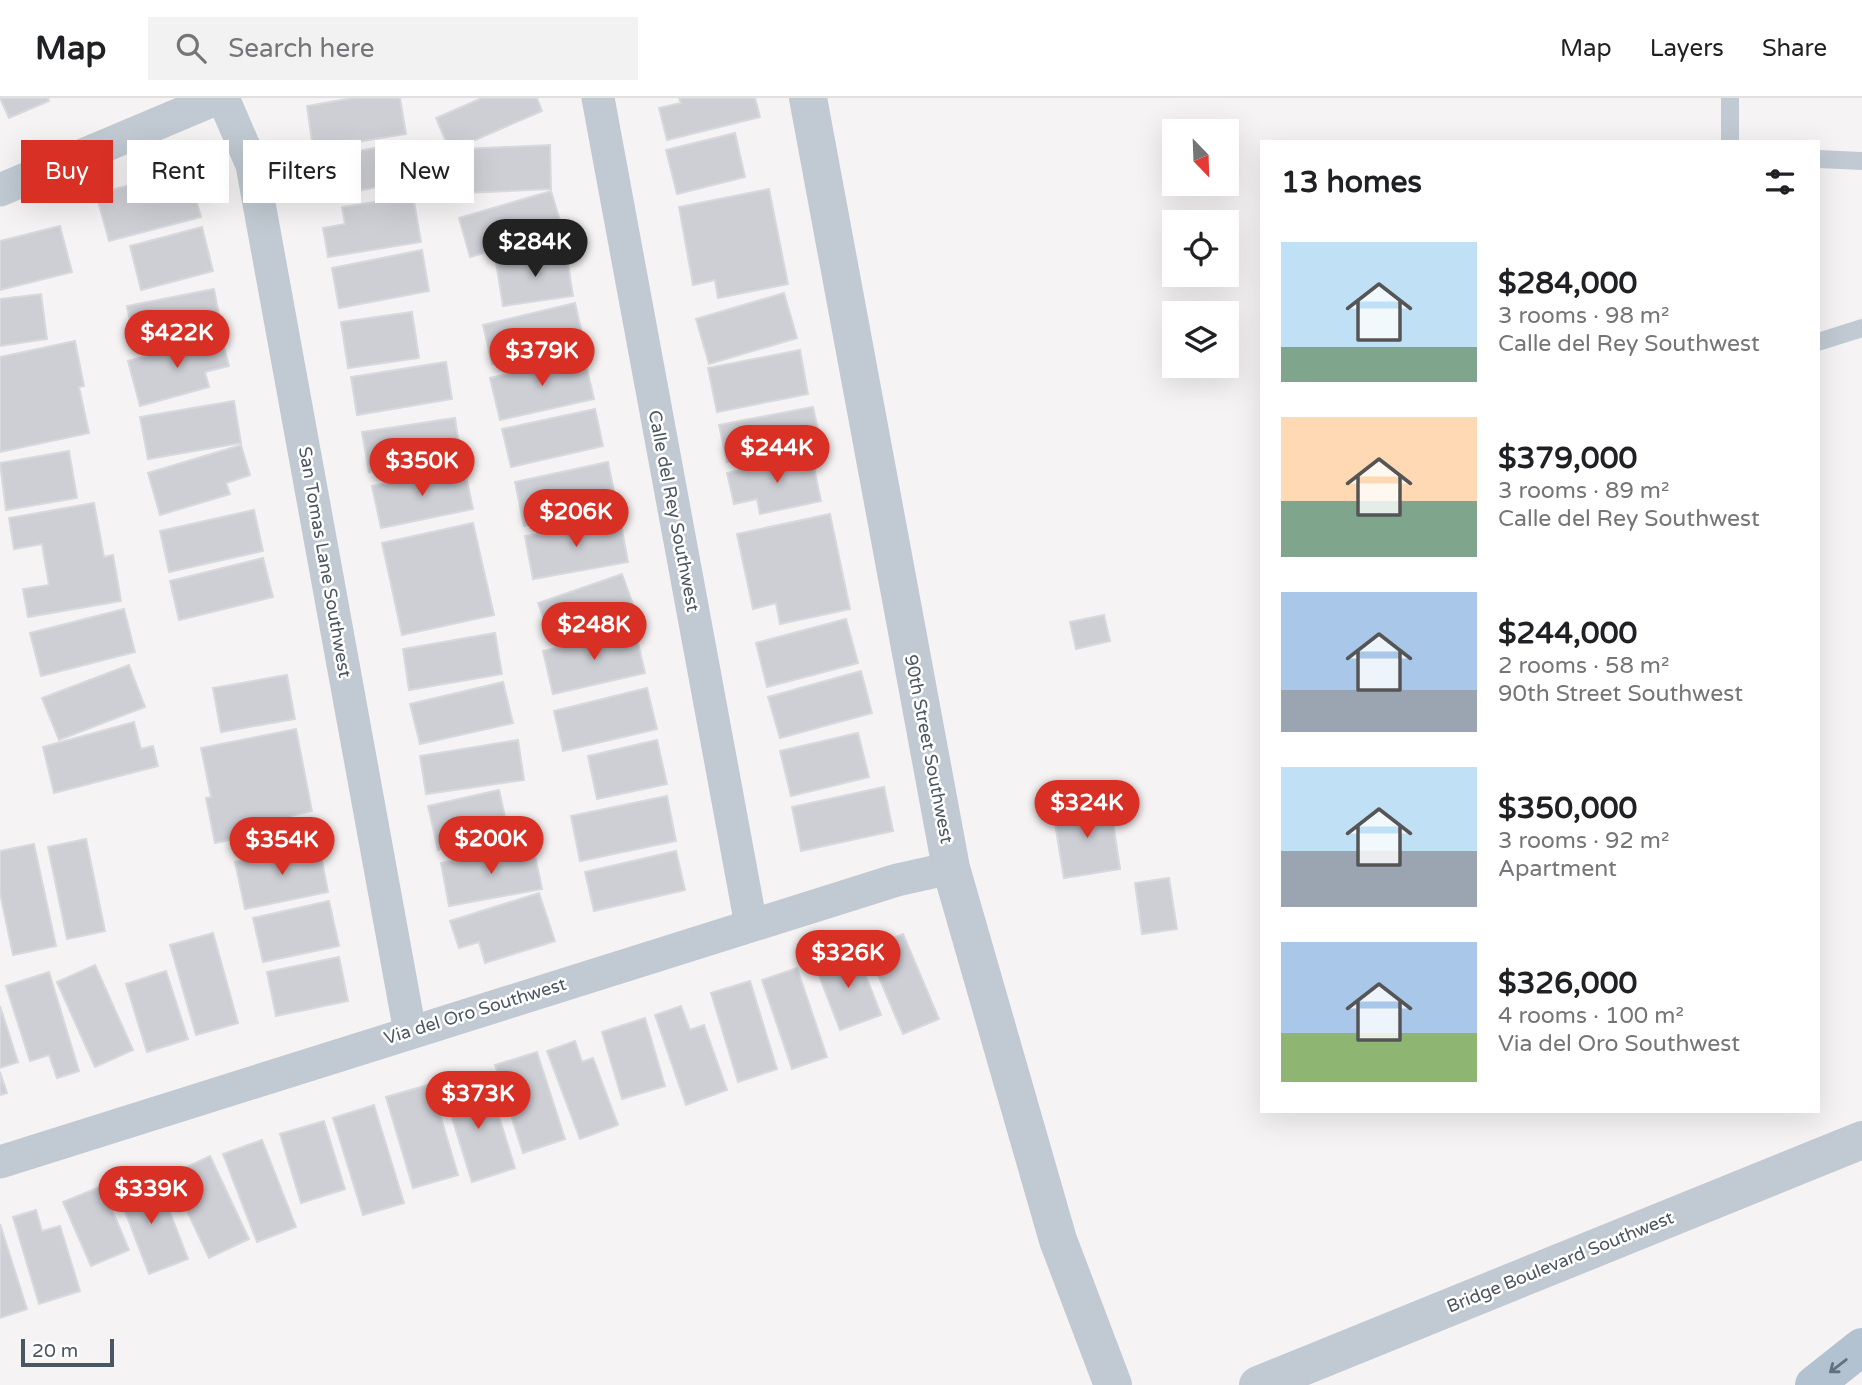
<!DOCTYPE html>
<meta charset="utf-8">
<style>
body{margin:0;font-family:"Varela Round",sans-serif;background:#f2f2f2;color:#202124;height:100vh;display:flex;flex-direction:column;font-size:26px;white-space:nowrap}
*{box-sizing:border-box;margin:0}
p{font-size:23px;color:#757577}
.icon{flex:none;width:38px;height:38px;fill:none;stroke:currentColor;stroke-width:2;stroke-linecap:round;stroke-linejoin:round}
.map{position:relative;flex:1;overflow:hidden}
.sheet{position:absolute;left:1260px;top:42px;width:560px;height:973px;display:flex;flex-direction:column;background:#fff;border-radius:0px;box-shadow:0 7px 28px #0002}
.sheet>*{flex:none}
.top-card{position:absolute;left:21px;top:42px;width:665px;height:63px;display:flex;gap:14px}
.needle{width:46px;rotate:157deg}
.controls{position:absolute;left:1162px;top:21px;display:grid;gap:14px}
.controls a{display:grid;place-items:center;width:77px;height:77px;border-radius:0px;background:#fff;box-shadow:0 7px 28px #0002;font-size:35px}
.scale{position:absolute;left:21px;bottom:18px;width:93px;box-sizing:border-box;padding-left:7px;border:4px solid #4a5661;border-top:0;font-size:19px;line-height:24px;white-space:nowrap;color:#4a5661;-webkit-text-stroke:5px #fff;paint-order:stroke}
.price{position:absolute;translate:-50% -60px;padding:0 16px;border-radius:24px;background:#d93025;color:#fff;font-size:23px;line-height:46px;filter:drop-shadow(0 2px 4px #0008)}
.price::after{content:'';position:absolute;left:50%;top:42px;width:21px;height:16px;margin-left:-10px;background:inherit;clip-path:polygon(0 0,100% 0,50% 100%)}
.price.active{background:#222;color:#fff}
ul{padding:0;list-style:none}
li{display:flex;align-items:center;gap:21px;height:175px;padding:0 21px}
li span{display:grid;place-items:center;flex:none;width:196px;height:140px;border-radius:0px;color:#555}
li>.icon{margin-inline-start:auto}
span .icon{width:84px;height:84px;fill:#fffc;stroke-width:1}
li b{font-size:30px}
h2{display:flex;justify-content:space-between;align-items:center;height:84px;padding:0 21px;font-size:30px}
.pill{padding:0 24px;border-radius:0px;background:#fff;box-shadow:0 7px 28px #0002;font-size:24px;line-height:63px}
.pill.active{background:#d93025;color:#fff}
header{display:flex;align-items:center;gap:42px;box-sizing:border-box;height:98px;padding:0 35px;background:#fff;border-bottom:2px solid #e0e0e0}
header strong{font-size:33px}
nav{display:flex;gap:38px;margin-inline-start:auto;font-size:24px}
.search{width:490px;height:63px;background:#f2f2f2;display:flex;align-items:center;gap:18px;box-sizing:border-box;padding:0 24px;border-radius:0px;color:#757577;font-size:26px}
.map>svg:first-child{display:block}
.building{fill:#cdcfd5;stroke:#d7d9de;stroke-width:2}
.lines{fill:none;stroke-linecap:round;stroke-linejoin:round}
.service{stroke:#c1cad2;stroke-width:18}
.minor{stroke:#c1cad2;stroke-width:33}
.tertiary{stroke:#c1cad2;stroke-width:38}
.primary{stroke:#b3c2d1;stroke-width:38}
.oneway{stroke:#64717d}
.labels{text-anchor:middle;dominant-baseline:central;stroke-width:5;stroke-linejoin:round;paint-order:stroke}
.street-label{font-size:18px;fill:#4a5661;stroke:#fff}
</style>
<header>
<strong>Map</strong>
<div class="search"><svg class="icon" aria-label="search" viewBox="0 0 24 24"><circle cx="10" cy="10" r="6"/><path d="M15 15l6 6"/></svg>Search here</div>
<nav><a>Map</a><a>Layers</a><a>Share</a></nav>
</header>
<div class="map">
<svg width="1862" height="1287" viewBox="0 0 1862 1287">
<rect width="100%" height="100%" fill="#f5f3f3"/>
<path class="building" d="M0,0H48L49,3L9,20Z
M353,0H400L406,36L313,51L307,8Z
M482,0H537L542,13L450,53L436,20Z
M679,0H755L760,19L667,42L659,10L681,5Z
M735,35L745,79L677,96L666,52Z
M404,44L411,82L318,101L310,63Z
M550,47L551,91L464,95L463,51Z
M165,78L171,96L193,90L201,119L109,143L96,96Z
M769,91L788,186L718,200L715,182L693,187L679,109Z
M551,93L563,132L470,159L459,120Z
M413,98L421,144L328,159L323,130L345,126L342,109Z
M60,128L72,174L0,192V143Z
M202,129L213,173L141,192L130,148Z
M422,152L429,193L339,210L332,170Z
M566,153L573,198L503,208L496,164Z
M214,191L222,233L135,250L127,208Z
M784,195L797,240L709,266L696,221Z
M41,196L47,241L0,248V201Z
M575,205L584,244L492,266L483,227Z
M412,214L419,260L348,270L341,224Z
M221,238L229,268L205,274L209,289L140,308L128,263Z
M75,243L84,288L79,289L89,335L0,354V259Z
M800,252L808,296L717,314L708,270Z
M584,258L594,301L500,322L490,280Z
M446,264L452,301L357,317L351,279Z
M234,303L241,345L148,361L140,319Z
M813,309L821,346L727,364L719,327Z
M595,311L603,348L511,369L502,331Z
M455,320L461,361L369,374L362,334Z
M241,347L250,377L226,385L230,396L160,417L148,375Z
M69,353L77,400L6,412L0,365Z
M811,356L821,403L760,416L757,401L734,406L727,375Z
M608,364L617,408L524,428L515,384Z
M464,369L473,411L381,430L372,388Z
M94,405L104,459L113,457L121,503L28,519L23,491L49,487L42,446L14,451L9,420Z
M254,412L263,453L169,474L160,433Z
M830,416L850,511L780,526L776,505L753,511L737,436Z
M620,421L628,464L533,481L525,438Z
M473,425L494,517L402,537L382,445Z
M263,460L273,499L179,522L170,483Z
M622,476L636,515L552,544L538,505Z
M124,511L135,554L41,578L30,535Z
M1104,517L1110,543L1076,551L1070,524Z
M846,521L858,565L767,589L756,545Z
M635,532L645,575L553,596L543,553Z
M495,535L502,576L409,592L403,551Z
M129,567L145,609L59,642L42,600Z
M861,573L872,615L780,640L768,599Z
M287,577L295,621L221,634L213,590Z
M503,584L513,625L420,646L410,606Z
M647,590L657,631L563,653L554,613Z
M134,624L141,651L153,648L158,668L54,695L43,649Z
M296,631L312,713L291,718L293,729L215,745L206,700L211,699L201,650Z
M858,635L869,679L791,698L780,653Z
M518,642L524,682L426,696L420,658Z
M657,642L667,686L597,701L588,658Z
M884,689L893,733L801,753L792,709Z
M499,692L509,736L438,752L428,708Z
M667,698L676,743L580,763L571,718Z
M1110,704L1120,771L1064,780L1053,713Z
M86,741L105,833L67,841L48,749Z
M34,746L56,848L13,857L0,795V753Z
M319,747L328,794L245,811L235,764Z
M533,748L542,791L449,808L441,765Z
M676,753L685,792L594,813L585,774Z
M1169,780L1177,831L1142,836L1135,785Z
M539,795L555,843L485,865L479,844L459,850L450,823Z
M329,803L339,848L263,864L253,820Z
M213,835L238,925L196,937L170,847Z
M903,836L939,921L903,936L867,851Z
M856,852L881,917L840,932L815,867Z
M339,859L348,903L276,918L267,874Z
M95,867L133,952L95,969L57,884Z
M797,870L827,959L792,971L762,882Z
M166,873L188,941L147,954L126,886Z
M49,874L79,973L57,980L49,957L30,963L6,888Z
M750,883L777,971L738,984L711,895Z
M0,908L18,964L0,970Z
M681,908L690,932L704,927L727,992L686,1007L655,917Z
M645,920L665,988L622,1001L602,934Z
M575,943L582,964L593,960L618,1027L580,1041L547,953Z
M537,954L565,1041L523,1055L495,967Z
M0,974L7,995L0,997Z
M465,978L472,1002L492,996L515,1070L472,1084L441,985Z
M431,986L458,1077L413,1090L386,999Z
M374,1007L404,1105L363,1117L333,1020Z
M324,1023L345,1091L301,1105L280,1036Z
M262,1042L296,1129L257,1144L223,1056Z
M210,1058L249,1141L209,1160L170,1077Z
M142,1078L151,1101L163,1096L188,1161L149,1176L115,1087Z
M102,1088L129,1152L91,1168L63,1104Z
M36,1112L42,1133L60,1128L80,1193L39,1206L13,1119Z
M0,1126L27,1211L0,1220Z"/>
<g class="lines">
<path class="service" d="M1730,0V44
M1818,61L1862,63
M1818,244L1862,230"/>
<path class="minor" d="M223,0L252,67L410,934
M598,0L751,827
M0,92L218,0
M0,1064L897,782L951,770"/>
<path class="tertiary" d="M808,0L951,770L1058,1142L1113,1287
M1258,1287L1862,1042"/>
<path class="primary" d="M1814,1287L1862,1249"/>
</g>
<defs><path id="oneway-shaft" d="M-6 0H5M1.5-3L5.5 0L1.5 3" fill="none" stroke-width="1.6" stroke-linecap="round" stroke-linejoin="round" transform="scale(1.75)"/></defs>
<use class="oneway" href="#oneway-shaft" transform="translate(1838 1268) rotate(142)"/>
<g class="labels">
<g class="street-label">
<text transform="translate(674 413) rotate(79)">Calle del Rey Southwest</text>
<text transform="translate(325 464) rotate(80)">San Tomas Lane Southwest</text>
<text transform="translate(929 651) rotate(79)">90th Street Southwest</text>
<text transform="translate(475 913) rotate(-17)">Via del Oro Southwest</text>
<text transform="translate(1560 1164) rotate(-22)">Bridge Boulevard Southwest</text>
</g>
</g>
</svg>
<div class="controls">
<a><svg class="needle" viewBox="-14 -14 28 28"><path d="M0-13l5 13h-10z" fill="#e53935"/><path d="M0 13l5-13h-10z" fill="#757577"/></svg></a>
<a><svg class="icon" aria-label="locate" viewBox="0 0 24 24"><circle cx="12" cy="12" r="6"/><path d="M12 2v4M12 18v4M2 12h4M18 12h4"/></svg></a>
<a><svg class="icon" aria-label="layers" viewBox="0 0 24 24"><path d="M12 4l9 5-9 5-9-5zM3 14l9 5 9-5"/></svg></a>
</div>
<div class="scale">20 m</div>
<b class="price active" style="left:535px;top:181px">$284K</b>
<b class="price" style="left:177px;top:272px">$422K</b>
<b class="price" style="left:542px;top:290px">$379K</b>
<b class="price" style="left:777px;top:387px">$244K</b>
<b class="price" style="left:422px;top:400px">$350K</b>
<b class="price" style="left:576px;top:451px">$206K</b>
<b class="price" style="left:594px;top:564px">$248K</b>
<b class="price" style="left:1087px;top:742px">$324K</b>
<b class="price" style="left:491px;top:778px">$200K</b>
<b class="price" style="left:282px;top:779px">$354K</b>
<b class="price" style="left:848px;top:892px">$326K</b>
<b class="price" style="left:478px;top:1033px">$373K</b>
<b class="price" style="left:151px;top:1128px">$339K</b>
<div class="top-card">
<a class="pill active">Buy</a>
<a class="pill">Rent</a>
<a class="pill">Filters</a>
<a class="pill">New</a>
</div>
<section class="sheet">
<h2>13 homes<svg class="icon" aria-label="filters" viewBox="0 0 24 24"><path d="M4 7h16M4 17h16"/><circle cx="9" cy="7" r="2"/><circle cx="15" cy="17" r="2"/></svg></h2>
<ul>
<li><span style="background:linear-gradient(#bfe0f5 75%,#7fa58c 0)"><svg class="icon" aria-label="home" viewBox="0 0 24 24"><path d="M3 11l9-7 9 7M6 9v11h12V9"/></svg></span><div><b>$284,000</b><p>3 rooms · 98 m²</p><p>Calle del Rey Southwest</p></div></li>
<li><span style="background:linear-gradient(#ffd9b3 60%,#7fa58c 0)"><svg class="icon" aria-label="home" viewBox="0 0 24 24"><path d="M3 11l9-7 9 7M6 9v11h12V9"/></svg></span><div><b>$379,000</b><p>3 rooms · 89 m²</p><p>Calle del Rey Southwest</p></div></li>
<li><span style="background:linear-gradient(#a9c7e8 70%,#9aa5b1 0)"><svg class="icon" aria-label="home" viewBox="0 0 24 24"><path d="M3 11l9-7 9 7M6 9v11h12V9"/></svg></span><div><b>$244,000</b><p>2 rooms · 58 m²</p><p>90th Street Southwest</p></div></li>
<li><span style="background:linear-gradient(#bfe0f5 60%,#9aa5b1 0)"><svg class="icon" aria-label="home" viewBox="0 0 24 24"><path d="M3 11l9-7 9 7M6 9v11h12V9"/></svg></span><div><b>$350,000</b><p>3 rooms · 92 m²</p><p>Apartment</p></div></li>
<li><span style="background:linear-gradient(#a9c7e8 65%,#8fb573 0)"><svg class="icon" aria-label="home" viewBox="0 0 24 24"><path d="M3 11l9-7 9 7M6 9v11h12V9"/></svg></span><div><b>$326,000</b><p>4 rooms · 100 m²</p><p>Via del Oro Southwest</p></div></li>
</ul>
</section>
</div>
